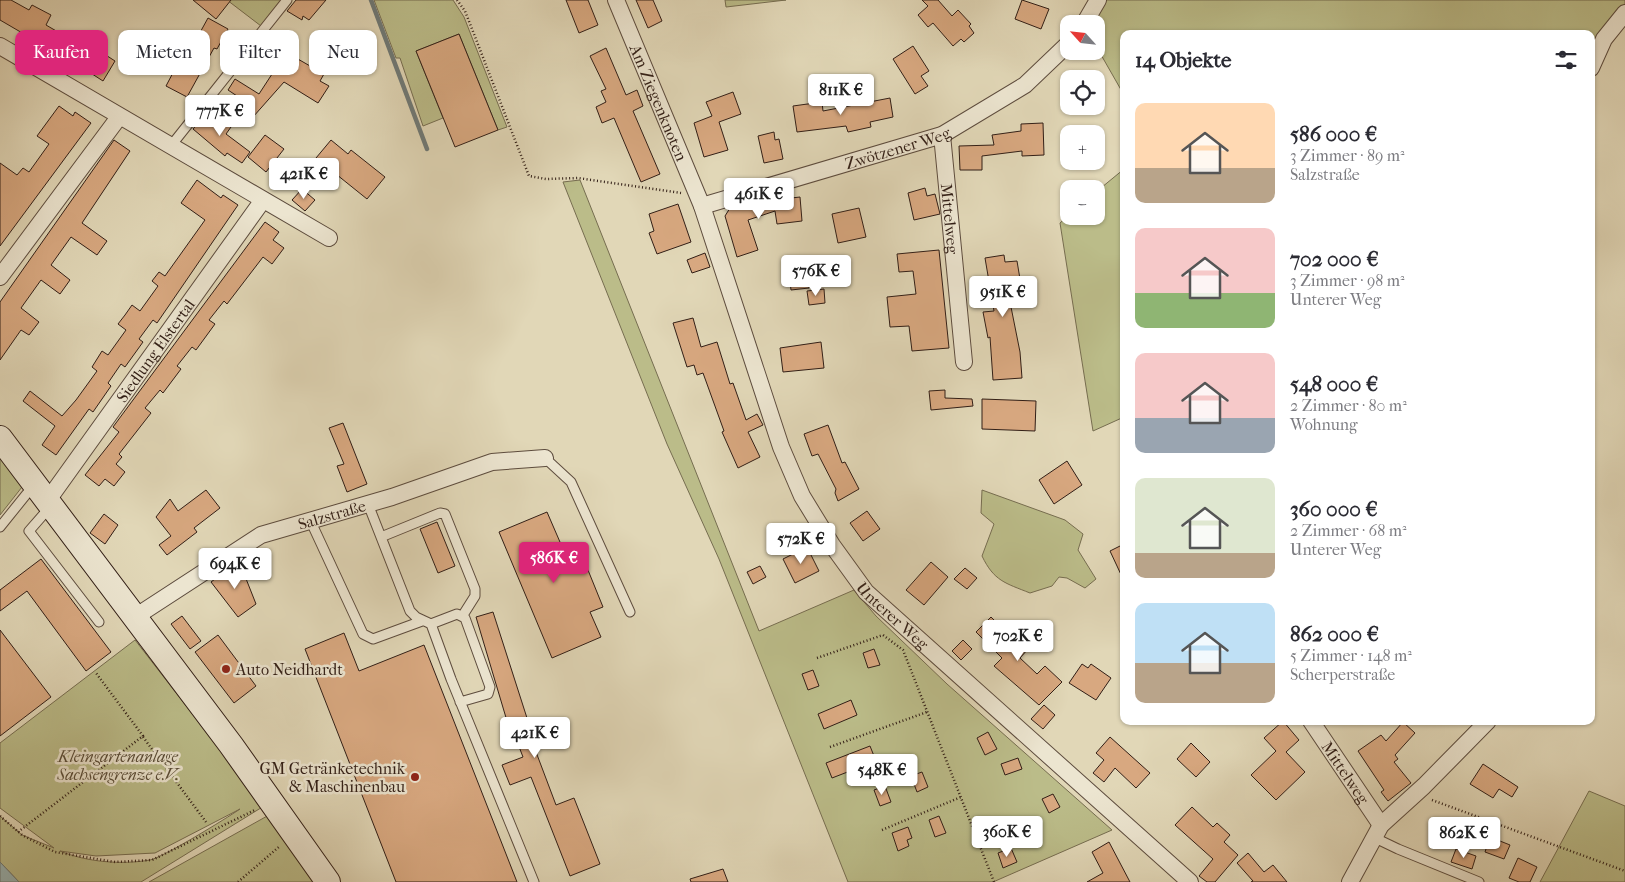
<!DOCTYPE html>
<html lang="de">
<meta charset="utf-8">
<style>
body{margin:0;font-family:"IM FELL French Canon",serif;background:#f7f7f7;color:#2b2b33;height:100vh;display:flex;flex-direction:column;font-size:19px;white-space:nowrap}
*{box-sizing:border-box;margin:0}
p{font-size:16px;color:#7c7c81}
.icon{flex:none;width:28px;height:28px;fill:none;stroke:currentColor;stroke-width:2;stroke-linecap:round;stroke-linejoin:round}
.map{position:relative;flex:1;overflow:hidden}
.details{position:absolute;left:1120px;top:30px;width:475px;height:695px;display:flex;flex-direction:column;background:#fff;border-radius:10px;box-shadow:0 1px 4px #0004}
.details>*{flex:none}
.guide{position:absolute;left:15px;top:30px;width:475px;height:45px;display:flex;gap:10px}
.needle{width:32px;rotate:297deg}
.tools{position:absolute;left:1060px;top:15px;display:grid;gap:10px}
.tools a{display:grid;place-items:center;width:45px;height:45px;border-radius:10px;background:#fff;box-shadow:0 1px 4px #0004;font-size:25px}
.price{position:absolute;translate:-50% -42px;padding:0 11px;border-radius:5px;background:#fff;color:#222;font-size:16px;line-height:32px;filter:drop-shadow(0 1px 2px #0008)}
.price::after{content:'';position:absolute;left:50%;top:30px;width:15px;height:11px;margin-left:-8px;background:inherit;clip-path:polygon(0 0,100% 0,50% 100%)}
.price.current{background:#db2777;color:#fff}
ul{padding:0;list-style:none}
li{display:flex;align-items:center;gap:15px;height:125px;padding:0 15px}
li span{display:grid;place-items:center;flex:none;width:140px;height:100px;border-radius:10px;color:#555}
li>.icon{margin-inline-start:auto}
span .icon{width:60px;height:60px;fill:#fffc;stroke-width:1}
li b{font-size:21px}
h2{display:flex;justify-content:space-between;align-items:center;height:60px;padding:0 15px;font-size:21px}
.chip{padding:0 18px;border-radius:10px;background:#fff;box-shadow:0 1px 4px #0004;font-size:18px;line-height:45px}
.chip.current{background:#db2777;color:#fff}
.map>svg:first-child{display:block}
.green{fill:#bbbc89;stroke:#766d50;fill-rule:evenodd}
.water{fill:#99b7b9;stroke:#6f7a78}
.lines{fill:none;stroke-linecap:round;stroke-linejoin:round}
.stream{stroke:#6f7a78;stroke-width:4.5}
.building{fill:#d8a880;stroke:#311e16}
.service-casing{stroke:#5d4c3e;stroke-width:11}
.minor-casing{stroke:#5d4c3e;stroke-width:18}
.secondary-casing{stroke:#311e16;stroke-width:26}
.path{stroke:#311e16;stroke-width:2.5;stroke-dasharray:1 2.5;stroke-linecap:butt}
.service{stroke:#ece5d0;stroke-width:9}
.minor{stroke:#ece5d0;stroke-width:16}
.secondary{stroke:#ece5d0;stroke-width:24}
.poi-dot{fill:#8f2418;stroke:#ece5d0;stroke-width:2}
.labels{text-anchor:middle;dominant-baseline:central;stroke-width:5;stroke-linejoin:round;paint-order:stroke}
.street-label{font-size:16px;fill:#311e16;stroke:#ece5d0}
.poi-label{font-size:16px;fill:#311e16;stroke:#ece5d0;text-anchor:start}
.park-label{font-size:16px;font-style:italic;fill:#5a4d38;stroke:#ece5d0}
</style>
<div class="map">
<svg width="1625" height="882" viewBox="0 0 1625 882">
<rect width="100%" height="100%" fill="#e1d7b7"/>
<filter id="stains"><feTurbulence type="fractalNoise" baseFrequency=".004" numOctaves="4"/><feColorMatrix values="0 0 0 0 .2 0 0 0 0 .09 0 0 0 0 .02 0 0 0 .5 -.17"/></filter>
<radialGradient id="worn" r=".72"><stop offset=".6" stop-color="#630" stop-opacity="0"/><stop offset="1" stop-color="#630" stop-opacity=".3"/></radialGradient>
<path class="green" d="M227,0H282L261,26Z
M374,0H453L464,17L507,127L498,130L459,34L416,51L443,118L423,126L400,58H396Z
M725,0H786L726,7Z
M1106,0H1625V13L1591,68V34H1124V95L1096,46V24H1092Z
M1124,169V417L1093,431L1060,223L1069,215L1096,216V192Z
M580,180L759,631L854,590L876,616L947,684L1112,830L993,882H848L719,559L667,444L563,182Z
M0,456L22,487L0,515Z
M982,490L1065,520L1083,534L1078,550L1096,579L1085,588L1067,578L1059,577L1052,586L1030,593C1005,583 994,581 982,556L994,524L981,513Z
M135,640L264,806L141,882H19L0,862V816L22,835L54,848L0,808V743ZM240,809C227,818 162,858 150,860C121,865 87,862 60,851L96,856L155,853Z
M1589,791L1625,806V882H1540Z
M269,815L314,882H149Z"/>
<path class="water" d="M0,862L19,882H0Z"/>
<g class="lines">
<path class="stream" d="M371,0L427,149"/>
</g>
<path class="building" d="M0,0H11L29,10L32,5L51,15L46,25L70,39L60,55L0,20Z
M193,0H231L216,19Z
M296,0H326L309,20L303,16L302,20L287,11Z
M566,0H588L598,25L579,33Z
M636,0H653L662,21L648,28Z
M922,0H938L952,16L958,10L971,24L969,26L974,33L964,42L961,39L953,46L933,23L928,27L918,15L928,6Z
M1022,0L1049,9L1041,29L1015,19Z
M208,18L228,29L217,49L214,48L187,97L166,86L176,67L183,71L202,41L197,38Z
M459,34L498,130L455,147L416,51Z
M270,43L324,74L320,81L329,86L318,103L284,82L253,117L247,113L252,106L228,90L235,79L259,94L274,71L259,63Z
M913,46L929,71L921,76L928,86L915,94L893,59Z
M606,48L626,95L637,90L643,106L633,111L660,174L641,182L614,118L602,123L596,107L606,102L601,91L606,89L590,56Z
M98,50L115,61L103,81L86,70Z
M733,92L741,114L719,122L728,150L704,157L694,123L712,116L706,102Z
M890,98L893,117L870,122L871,127L848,132L846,126L797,132L793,106L822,102L823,111Z
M59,106L73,116L75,112L91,123L0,246V163L17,175L23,168L29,172L49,144L37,136Z
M210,110L231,127L226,134L250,152L242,163L227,153L225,156L193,129Z
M1043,123L1044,155L1022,156V151L982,156V170H960L959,146L994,145L992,135L1021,131V124Z
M774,132L775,140L779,139L783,159L764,163L758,136Z
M265,135L284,149L266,172L248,157Z
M114,140L130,151L82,223L107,241L97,255L71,237L51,265L70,280L60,294L41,280L21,308L39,322L29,335L21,330L0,360V302Z
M331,140L348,154L351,150L385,177L367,199L316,158Z
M197,180L221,198L223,195L238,205L157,323L153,320L139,339L143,342L125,367L121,364L108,383L111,386L93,412L89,409L56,455L42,445L55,426L23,401L30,391L62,416L76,400L97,371L92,367L102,351L108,355L126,330L118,324L125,315L132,305L140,311L158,286L152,281L159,272L165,276L205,220L181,203Z
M925,188L927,196L935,194L940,214L914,220L908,193Z
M302,189L315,200L305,211L292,200Z
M773,195L774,200L800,197L802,221L777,224L775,211L748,220L758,250L737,257L725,216L730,208Z
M678,204L691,242L657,254L649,233L654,231L649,214Z
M859,208L866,237L838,243L832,214Z
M265,222L279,232L273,240L284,248L272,264L263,257L227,304L224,301L209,320L215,324L196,350L192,347L177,366L181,369L163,393L160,390L145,408L151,413L119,454L122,457L116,464L125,472L114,486L105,479L99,486L85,475L119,432L113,427Z
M939,250L949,348L912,351L909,326L890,327L887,297L916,294L913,271L899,272L897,254Z
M705,253L710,267L692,273L687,260Z
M1004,255L1005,262L1017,261L1021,285L1016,286L1019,306L1011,307L1020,352L1022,378L993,380L990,337L988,338L983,312L994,311L985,258Z
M806,262L809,288L791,290L788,264Z
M824,289L825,303L809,305L807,291Z
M693,318L701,347L717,342L730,384L733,383L746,420L757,414L763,425L748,432L760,457L738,468L722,432L724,431L703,373L697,375L694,365L687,367L673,323Z
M821,342L824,368L783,372L780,348Z
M945,390V398L972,399L973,406L931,410L929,391Z
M982,399L1036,401L1035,431L982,429Z
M343,423L367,484L347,492L337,466L344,464L329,428Z
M828,425L842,463L845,462L859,489L838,501L835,493L836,489L818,454L812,456L804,434Z
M1067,461L1082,485L1054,504L1039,480Z
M206,490L220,508L194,528L197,532L167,555L159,545L171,536L156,517L170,499L178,511Z
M867,511L880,529L863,541L850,523Z
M547,512L563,549L577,543L603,607L590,612L601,637L552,658L499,532Z
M104,514L118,525L105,544L90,533Z
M437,522L455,566L438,573L420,529Z
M1124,544V581L1110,551Z
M807,547L819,571L795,583L783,559Z
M41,559L111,652L86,671L27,591L0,611V590Z
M239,561L256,604L238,617L211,582Z
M931,562L948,577L924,605L906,590Z
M760,566L766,577L753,584L747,572Z
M965,568L977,578L967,589L954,579Z
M493,612L535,743L533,744L556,805L574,798L600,864L570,876L531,777L510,785L502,765L523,757L509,721H507L476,617Z
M182,616L201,641L190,649L171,624Z
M991,617L1016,642L1025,630L1036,640L1020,658L1037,674L1045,666L1062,682L1039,705L994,666L1002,658L976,632Z
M0,630L51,697L0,736Z
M344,633L359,671L424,645L517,882H396L305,649Z
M218,635L256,686L234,703L195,652Z
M963,640L972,649L961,660L952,651Z
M874,649L880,665L868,668L863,653Z
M1082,664L1088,668L1091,664L1111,678L1096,700L1069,683Z
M813,670L819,686L808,690L802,674Z
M851,700L857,715L824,729L818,714Z
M1044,705L1055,715L1043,729L1031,719Z
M1283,721L1299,740L1286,752L1305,772L1276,800L1251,775L1276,751L1264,738Z
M1403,722L1415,733L1395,755L1398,759L1394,762L1411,783L1388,801L1381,792L1384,790L1358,751L1381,735L1386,741Z
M988,732L997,749L985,755L977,738Z
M1110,737L1150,773L1136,788L1115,768L1104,782L1093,773L1104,760L1096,753Z
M1191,743L1210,762L1196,777L1177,759Z
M870,746L876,761L832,778L826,763Z
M1018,758L1022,769L1005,775L1001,764Z
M1483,764L1518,787L1512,797L1499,789L1493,798L1470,784Z
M922,772L928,787L917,792L911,776Z
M885,786L891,802L880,806L874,790Z
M1053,794L1060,807L1049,813L1042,799Z
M1192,807L1213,827L1217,823L1230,835L1224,842L1238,855L1215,882H1207L1199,876L1213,859L1175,825Z
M939,816L946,833L935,837L929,820Z
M995,817L1001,833L991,837L985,821Z
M908,827L912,838L907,840L909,846L898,851L892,833Z
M1490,837L1510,845L1504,859L1485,852Z
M1109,842L1130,882H1087L1103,873L1092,852Z
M1011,848L1017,862L1003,868L998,853Z
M1456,849L1476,856L1472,869L1451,862Z
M1248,853L1264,872L1273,865L1287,882H1251L1253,881L1237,863Z
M1518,858L1537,867L1530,882H1519L1509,878Z
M723,869L728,882H691L690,879Z"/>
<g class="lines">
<defs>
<path id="service" d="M170,147L287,0
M545,458L571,482L630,612
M368,504L410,611L416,617L431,624L451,679L534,882
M50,507L29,531L99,622
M311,522L363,634L373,639L422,621
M0,527L33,486
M381,537L440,513L445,514L475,589V596L463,615
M431,624L457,614L465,618L490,687L488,694L460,702
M1373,837L1398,849L1479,882"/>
<g id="minor">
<path id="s1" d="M616,0L702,206L781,447L802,496L832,545L866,592L1190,882"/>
<path d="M1084,24L1098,0"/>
<path d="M0,46L329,238"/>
<path d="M1591,68L1604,39L1625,13"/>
<path id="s2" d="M942,135L964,362"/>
<path id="s3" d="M702,206L942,135L1025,85L1069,43"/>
<path d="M0,277L119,117"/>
<path id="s4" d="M48,500L263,200"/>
<path id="s5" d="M135,617L261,535L392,497L492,462L545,458"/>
<path id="s6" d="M1311,721L1381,825"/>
<path d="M1350,882L1381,825L1424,786L1488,721"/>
</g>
<path id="secondary" d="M0,438L231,745L328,882"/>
</defs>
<use href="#service" class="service-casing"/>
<use href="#minor" class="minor-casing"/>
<use href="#secondary" class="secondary-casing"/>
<path class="path" d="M457,0L465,11L529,176L546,179L578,178L681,193
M817,658L883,635L903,650L994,882
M143,737L206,822
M830,747L927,712
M1432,800L1625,871
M0,816L22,835L55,852L115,862L152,860L255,810
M882,830L961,797
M18,832L143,736L96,673
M238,882L280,846"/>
<use href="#service" class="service"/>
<use href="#minor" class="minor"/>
<use href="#secondary" class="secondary"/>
</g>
<g class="poi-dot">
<circle cx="226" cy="669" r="5"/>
<circle cx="415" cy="777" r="5"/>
</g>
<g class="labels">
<g class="street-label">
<text stroke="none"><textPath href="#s1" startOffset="111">Am Ziegenknoten</textPath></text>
<text stroke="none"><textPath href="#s3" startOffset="204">Zwötzener Weg</textPath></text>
<text stroke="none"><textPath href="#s2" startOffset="84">Mittelweg</textPath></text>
<text stroke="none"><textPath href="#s4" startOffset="184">Siedlung Elstertal</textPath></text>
<text stroke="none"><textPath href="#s5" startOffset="224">Salzstraße</textPath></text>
<text stroke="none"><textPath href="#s1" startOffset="681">Unterer Weg</textPath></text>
<text stroke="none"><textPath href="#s6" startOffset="62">Mittelweg</textPath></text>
</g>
<g class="poi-label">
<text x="236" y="669">Auto Neidhardt</text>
<text x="405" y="768" text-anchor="end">GM Getränketechnik<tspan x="405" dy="18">&amp; Maschinenbau</tspan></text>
</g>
<g class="park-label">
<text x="118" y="756">Kleingartenanlage<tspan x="118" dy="18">Sachsengrenze e.V.</tspan></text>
</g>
</g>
<rect width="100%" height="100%" filter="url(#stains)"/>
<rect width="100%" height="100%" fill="url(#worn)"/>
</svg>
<div class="tools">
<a><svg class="needle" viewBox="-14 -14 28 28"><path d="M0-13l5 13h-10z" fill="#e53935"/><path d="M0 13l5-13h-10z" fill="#7c7c81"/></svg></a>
<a><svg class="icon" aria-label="locate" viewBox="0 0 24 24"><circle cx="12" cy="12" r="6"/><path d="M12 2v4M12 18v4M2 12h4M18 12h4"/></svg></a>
<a>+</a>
<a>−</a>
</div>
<b class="price" style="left:841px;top:116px">811K €</b>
<b class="price" style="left:220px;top:137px">777K €</b>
<b class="price" style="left:304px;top:200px">421K €</b>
<b class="price" style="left:759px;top:220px">461K €</b>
<b class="price" style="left:816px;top:297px">576K €</b>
<b class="price" style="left:1003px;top:318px">951K €</b>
<b class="price" style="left:801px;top:565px">572K €</b>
<b class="price current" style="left:554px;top:584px">586K €</b>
<b class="price" style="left:235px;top:590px">694K €</b>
<b class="price" style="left:1018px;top:662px">702K €</b>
<b class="price" style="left:535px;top:759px">421K €</b>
<b class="price" style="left:882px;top:796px">548K €</b>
<b class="price" style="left:1007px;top:858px">360K €</b>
<b class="price" style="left:1464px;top:859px">862K €</b>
<div class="guide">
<a class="chip current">Kaufen</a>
<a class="chip">Mieten</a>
<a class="chip">Filter</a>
<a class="chip">Neu</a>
</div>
<section class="details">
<h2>14 Objekte<svg class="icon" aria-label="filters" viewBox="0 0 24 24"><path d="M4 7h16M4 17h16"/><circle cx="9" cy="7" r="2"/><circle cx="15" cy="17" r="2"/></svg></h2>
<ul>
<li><span style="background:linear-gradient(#ffd9b3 65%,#b9a48a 0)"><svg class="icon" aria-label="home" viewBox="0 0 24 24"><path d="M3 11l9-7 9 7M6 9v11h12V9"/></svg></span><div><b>586 000 €</b><p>3 Zimmer · 89 m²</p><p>Salzstraße</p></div></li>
<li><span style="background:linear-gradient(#f6c9c9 65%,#8fb573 0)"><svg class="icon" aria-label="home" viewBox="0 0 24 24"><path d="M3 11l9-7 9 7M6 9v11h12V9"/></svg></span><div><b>702 000 €</b><p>3 Zimmer · 98 m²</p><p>Unterer Weg</p></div></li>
<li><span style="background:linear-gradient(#f6c9c9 65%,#9aa5b1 0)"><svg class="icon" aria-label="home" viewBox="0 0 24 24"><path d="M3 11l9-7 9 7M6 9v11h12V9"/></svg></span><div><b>548 000 €</b><p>2 Zimmer · 80 m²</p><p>Wohnung</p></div></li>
<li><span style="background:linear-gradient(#dfe7d0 75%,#b9a48a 0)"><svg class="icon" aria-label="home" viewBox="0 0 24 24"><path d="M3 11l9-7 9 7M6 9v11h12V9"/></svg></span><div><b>360 000 €</b><p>2 Zimmer · 68 m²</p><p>Unterer Weg</p></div></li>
<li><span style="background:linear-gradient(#bfe0f5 60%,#b9a48a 0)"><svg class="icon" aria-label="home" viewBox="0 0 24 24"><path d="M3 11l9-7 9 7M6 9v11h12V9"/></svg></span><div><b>862 000 €</b><p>5 Zimmer · 148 m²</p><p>Scherperstraße</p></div></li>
</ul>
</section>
</div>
